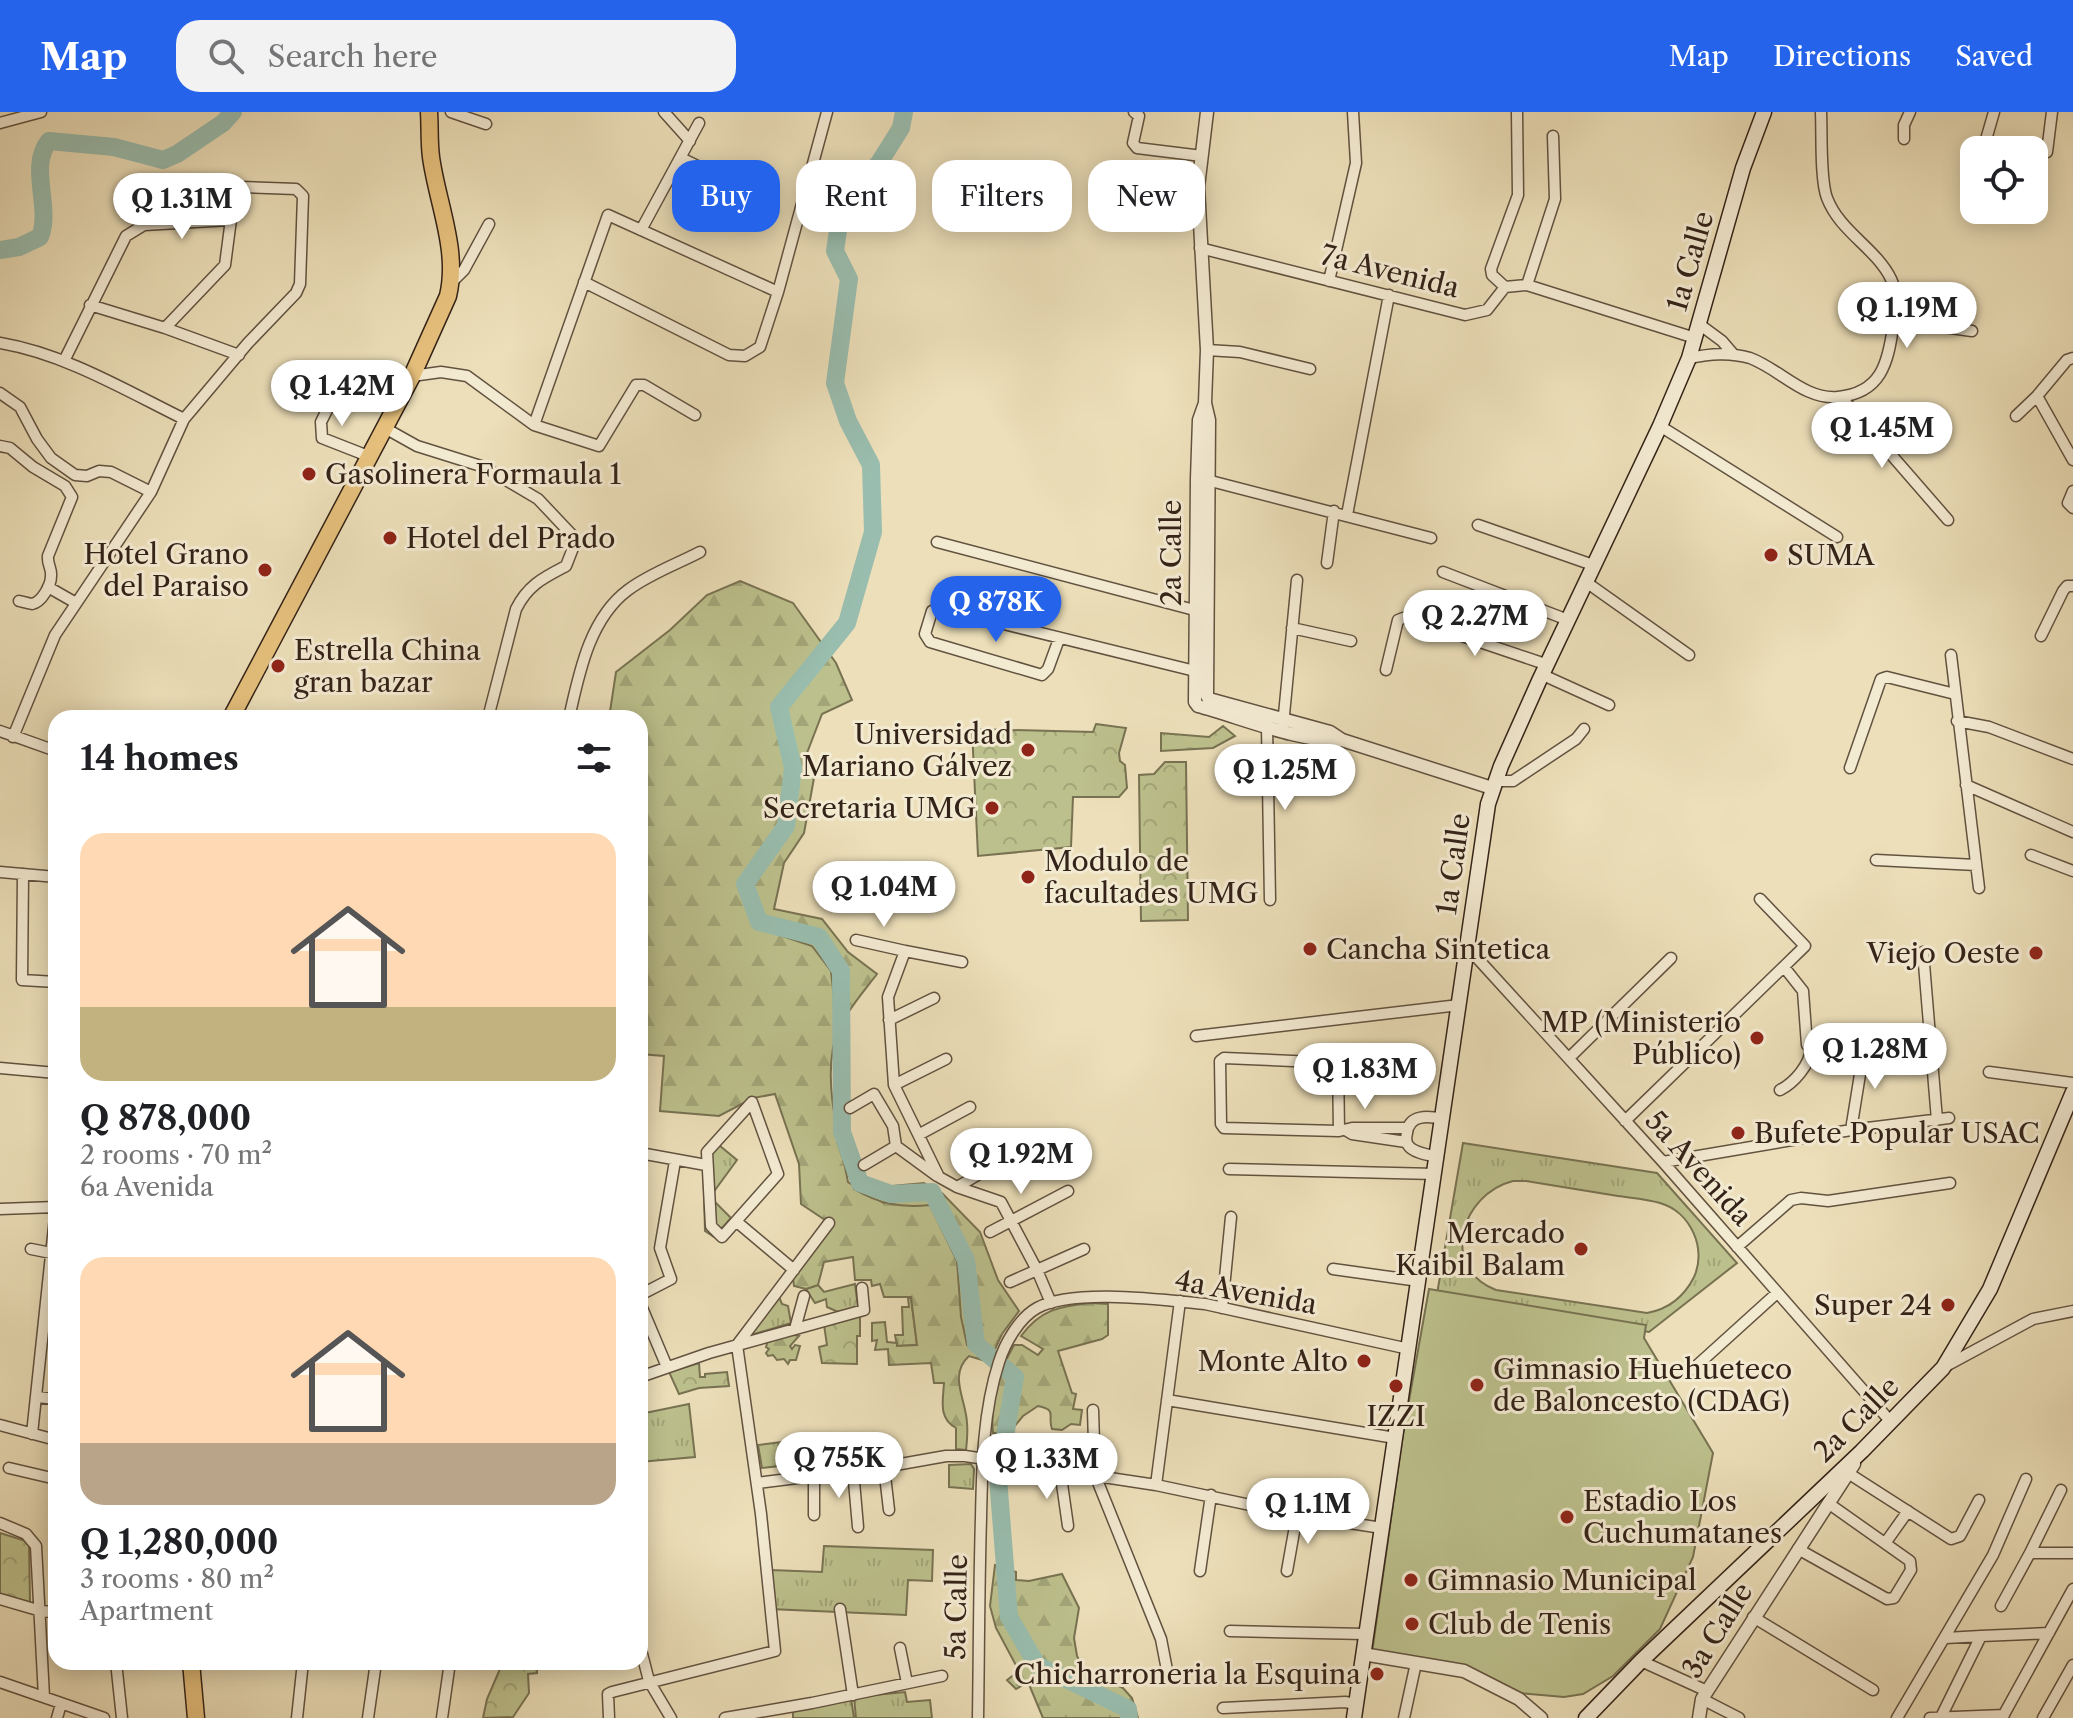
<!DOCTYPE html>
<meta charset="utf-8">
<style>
body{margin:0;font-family:"Libre Caslon Text",serif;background:#f2f2f2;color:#202124;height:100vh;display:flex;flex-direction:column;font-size:30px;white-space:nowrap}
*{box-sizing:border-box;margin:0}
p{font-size:26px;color:#757577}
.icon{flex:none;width:44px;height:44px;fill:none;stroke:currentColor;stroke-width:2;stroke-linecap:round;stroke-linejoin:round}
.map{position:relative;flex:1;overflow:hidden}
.drawer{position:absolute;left:48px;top:598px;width:600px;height:960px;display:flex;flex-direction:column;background:#fff;border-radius:24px;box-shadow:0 4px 20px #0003}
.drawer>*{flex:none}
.hud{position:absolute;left:672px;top:48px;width:760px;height:72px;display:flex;gap:16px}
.controls{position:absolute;left:1960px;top:24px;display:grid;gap:16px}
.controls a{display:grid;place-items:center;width:88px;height:88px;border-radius:16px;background:#fff;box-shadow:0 4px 20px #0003;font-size:40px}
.price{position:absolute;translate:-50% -68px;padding:0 18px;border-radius:28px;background:#fff;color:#222;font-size:26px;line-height:52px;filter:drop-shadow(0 2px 4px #0008)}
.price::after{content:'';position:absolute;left:50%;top:48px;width:24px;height:18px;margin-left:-12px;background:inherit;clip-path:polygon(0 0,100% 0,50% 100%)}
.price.active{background:#2563eb;color:#fff}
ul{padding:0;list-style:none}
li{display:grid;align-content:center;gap:16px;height:424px;padding:0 32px}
li span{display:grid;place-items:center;height:248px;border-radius:24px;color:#555}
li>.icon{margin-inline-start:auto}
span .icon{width:144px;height:144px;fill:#fffc;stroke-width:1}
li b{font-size:34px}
h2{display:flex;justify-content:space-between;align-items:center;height:96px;padding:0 32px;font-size:34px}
.tag{padding:0 28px;border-radius:24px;background:#fff;box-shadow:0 4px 20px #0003;font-size:28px;line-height:72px}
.tag.active{background:#2563eb;color:#fff}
header{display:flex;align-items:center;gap:48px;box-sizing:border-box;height:112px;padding:0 40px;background:#2563eb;color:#fff}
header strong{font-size:38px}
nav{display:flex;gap:44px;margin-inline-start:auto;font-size:28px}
.search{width:560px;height:72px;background:#f2f2f2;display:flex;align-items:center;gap:20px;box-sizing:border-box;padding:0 28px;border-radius:24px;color:#757577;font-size:30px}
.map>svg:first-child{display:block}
.grass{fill:url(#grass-tufts);stroke:#787252;stroke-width:2;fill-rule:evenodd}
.forest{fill:url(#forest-firs);stroke:#787252;stroke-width:2}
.wetland{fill:url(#wetland-marsh);stroke:#787252;stroke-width:2}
.park{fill:url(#park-crowns);stroke:#787252;stroke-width:2}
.pitch{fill:#bcc08c;stroke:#787252;stroke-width:2}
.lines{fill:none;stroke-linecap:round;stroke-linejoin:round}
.river{stroke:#99bdae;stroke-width:18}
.minor-casing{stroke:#625240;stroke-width:13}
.tertiary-casing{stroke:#625240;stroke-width:15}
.secondary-casing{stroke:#342318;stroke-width:17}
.primary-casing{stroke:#342318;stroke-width:19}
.minor{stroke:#f3ead2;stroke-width:10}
.tertiary{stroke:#f3ead2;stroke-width:12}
.secondary{stroke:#f3ead2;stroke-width:14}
.primary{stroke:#e6c07c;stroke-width:16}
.poi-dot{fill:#8f2418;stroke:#f3ead2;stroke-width:3}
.labels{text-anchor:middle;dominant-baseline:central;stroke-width:6;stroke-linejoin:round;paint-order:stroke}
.street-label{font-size:28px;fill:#342318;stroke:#f3ead2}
.poi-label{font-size:28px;fill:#342318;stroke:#f3ead2;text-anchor:start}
</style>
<header>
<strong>Map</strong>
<div class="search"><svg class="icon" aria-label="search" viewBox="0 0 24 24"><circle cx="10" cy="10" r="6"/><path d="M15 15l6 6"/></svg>Search here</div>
<nav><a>Map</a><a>Directions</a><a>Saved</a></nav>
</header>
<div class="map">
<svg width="2073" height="1606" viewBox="0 0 2073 1606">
<defs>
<pattern id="grass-tufts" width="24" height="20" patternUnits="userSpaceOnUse" patternTransform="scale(2)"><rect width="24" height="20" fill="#bcc08c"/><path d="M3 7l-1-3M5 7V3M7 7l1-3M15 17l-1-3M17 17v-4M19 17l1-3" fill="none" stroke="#a2a578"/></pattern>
<pattern id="forest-firs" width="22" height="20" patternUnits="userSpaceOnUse" patternTransform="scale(2)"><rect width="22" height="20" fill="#bcc08c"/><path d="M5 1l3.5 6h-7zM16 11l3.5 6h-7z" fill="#a2a578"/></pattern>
<pattern id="wetland-marsh" width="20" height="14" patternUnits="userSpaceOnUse" patternTransform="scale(2)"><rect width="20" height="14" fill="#bcc08c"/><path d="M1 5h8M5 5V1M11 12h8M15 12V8" fill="none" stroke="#a2a578"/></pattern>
<pattern id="park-crowns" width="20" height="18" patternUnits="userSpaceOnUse" patternTransform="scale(2)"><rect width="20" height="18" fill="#bcc08c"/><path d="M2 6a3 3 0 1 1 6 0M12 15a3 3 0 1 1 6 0" fill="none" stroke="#a2a578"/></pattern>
</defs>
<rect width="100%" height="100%" fill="#ecdfb9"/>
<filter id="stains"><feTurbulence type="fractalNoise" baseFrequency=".0025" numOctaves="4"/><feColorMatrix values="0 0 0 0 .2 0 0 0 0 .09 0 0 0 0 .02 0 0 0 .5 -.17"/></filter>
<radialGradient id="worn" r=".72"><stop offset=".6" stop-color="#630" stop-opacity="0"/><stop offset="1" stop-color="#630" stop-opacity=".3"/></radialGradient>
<path class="grass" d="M714,1029L737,1048L710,1085L731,1106L714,1125L705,1119L703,1042Z
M1463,1031L1657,1061L1737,1151L1649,1220L1437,1182ZM1513,1069H1526C1557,1074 1587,1079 1618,1084C1632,1086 1647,1087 1660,1091C1691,1100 1707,1137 1694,1165C1684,1185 1669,1197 1647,1201L1496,1178C1439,1156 1461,1082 1513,1069Z
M855,1172L858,1195L838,1200L827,1195L826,1187L815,1191L806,1177L818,1173L824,1180Z
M779,1185L782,1192L788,1194L791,1211L748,1224Z
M908,1186H911L917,1233L897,1234L895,1223H903L902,1195H909Z
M689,1292L695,1345L640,1350V1302Z
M822,1325L823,1349L762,1356L758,1333Z
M971,1352L974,1357L973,1377L949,1375V1353Z
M824,1434L933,1438L932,1469L908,1468L906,1503L770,1497L771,1458L822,1460Z
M905,1580L907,1590L930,1588L932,1606H856L854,1585Z
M851,1586L854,1606H793V1597Z"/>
<path class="forest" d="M740,469L793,491L836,551L852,588L822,602L807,641L814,666L804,721L784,751L774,797L822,807L848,840L877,862C861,883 838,908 833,936C825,980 840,1027 848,1070L884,1091L918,1073L942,1081L980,1120L998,1168L1019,1199L1002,1222L989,1250L969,1244C948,1263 966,1287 967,1311C968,1320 967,1329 966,1338L956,1337V1316C938,1306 943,1289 944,1271H934L931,1251L889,1253L888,1237L875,1238L877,1228L872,1229V1211L885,1210L887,1230L897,1231V1234L917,1233L911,1185H884L880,1172L872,1174L871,1168H855L853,1145L824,1150L818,1173L806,1177L794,1174L793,1166L831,1112L801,1092L799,1052L775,982L753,986L719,1004L660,999L664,944L640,942V606H609L616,560L670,518L707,483Z
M1091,1191L1108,1192V1223L1102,1227L1058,1239L1072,1281L1076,1282L1073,1297L1082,1298L1080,1313L1071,1312L1062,1318L1052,1317C1047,1304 1058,1298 1038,1294L1023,1304L1009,1321H993C990,1291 999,1259 1014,1233H1022L1038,1243L1043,1237L1021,1224C1040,1198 1059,1194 1091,1191Z
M789,1222L799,1224L790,1234L792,1237L795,1233L800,1234L796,1248H790L788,1252L784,1247L777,1248L773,1243L768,1244L766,1241L769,1237L766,1235L768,1228Z
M995,1453L1016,1460V1468L1029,1469L1062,1462L1079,1496L1074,1526L1077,1544L1084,1557L1123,1576L1132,1586L1138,1606H1043L1028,1570L1016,1577L1007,1568L1019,1559L996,1516L990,1494Z"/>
<path class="wetland" d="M759,805L815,819L827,828L844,859L848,909L843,934L844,998L849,1026L864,1069L882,1075L924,1071L936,1079L968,1145L979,1231L996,1245L992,1249L967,1233L961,1205L957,1149L930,1093C900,1096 879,1092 854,1077L837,1030V915L831,859L812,834L767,819L759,810Z"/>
<path class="park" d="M1096,612L1126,616L1119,641L1120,649L1125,653L1127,676L1119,685H1073L1071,735L978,744L972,617L1093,620Z
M1223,614L1235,624L1213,636L1161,639V621L1209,625Z
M1165,650H1186L1188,808L1141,809L1139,663L1154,662Z
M860,1201V1224H857V1252L822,1251L819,1235L827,1233L824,1213Z
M699,1251L700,1265H705V1262L727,1260L729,1274L699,1276L679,1282L669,1260Z
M0,1421L29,1430L30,1491L0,1484Z
M503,1550H537V1561L528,1562L529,1581L513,1605L483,1606L487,1587Z"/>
<path class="pitch" d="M1429,1177L1646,1213L1644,1226L1713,1341L1693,1445L1660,1517L1613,1564L1583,1582L1564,1585L1517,1581L1463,1557L1371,1548L1403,1322Z"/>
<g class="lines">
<path class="river" d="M904,0L901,16L879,51L842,91L835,139L849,167L835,271L848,309L871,353L873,420L847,511L779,595L793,656L786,714L745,772L759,810L819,825L841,859L842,1020L860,1071L891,1082L932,1080L966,1148L976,1232L1015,1265L998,1366L1009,1505L1037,1553L1128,1597L1129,1606
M0,138L19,135L40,125C52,95 28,55 49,29L114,35L163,48L177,42L223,11L233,0"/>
<defs>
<path id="minor" d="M451,0L486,12
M664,0L690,29
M1134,0L1139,4L1133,31L1137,36L1202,44
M0,11L41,0
M1904,27V13L1910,0
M1983,38L1994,0
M2047,40L2052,0
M681,46L743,76
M641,118L699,11
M1200,136L1465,203L1487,198L1505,175L1527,173L1695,226
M1329,169L1356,51L1353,0
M584,170L729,243L745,244L760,235L778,180L827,0
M451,171L464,158L489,112
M1527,173L1555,87L1553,24
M1505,175L1492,163L1491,157L1518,83L1517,0
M90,193L165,216L239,243
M1894,208L1972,219
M1699,212L1722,229L1734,243
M0,231C65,242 125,278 184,307
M1207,238L1240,240L1310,257
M1689,246C1710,242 1729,240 1750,246C1780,257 1804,288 1838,285C1881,281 1888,251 1893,215C1895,201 1898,181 1891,167C1876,136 1840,120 1827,86C1820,68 1822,21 1821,0
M64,249L126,124L144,113L230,108
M412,264L441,260L467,264L534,313L599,334L636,273H644L695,303
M336,280L321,310L322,326L368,344
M0,281L20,295L37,327L51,346L75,363L87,364L99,359L111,360L151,380
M2037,284L2073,348
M1841,285L1948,408
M2016,304L2037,284L2067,248L2073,246
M534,313L608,103L778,180
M1660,314L1837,425
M383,315L417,334L484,355L538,387L572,423L573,436L566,454C543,466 528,473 516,497L488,606
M0,334L10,336L33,355L65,374L72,385L48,444C47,452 52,457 51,464C51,473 42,490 32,492C31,492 20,489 19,489
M1203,367L1431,426
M2073,379L2068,391L2073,396
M1347,403L1389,183
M1478,413L1593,453
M937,430L1202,500
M1327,451L1334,399
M1443,460L1568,508
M1586,470L1689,543
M48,475L76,491
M1292,516L1351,529
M2041,524L2063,479L2067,474H2073
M1059,527L1048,557L1042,563L930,530L925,522L932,499L939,496L1195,559
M1951,543L1979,776
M1386,558L1398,508L1406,505L1548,553
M1543,563L1609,593
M569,606C579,562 589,507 628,478C649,462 677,452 700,440
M1957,609L1989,615L2073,647
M1283,613L1297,468
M1267,614L1270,788
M0,619L56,639
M13,625L55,523L151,380L184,307L248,231L296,181L300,172L303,84L296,77L241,75L235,77L225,153L165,216
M1850,656L1881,567L1887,565L1955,582
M1495,669H1513L1576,627L1584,617
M1966,673L2073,720
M2031,743L2073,759
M1876,748L1976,753
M0,760L56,765
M23,762L22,868L56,870
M856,828L905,839
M1468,836L1663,1050L1891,1310
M1923,840L1937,1008
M962,850L905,839L888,885L894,973L939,1065L957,1075L1001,1090L1037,1158L1051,1191
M1784,855L1803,879L1807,933L1811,936L1852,938L1860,941L1862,950L1851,1018
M889,908L934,886
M1196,924L1459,893
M1569,946L1671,846
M0,956L56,961
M1989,960L2073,971
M894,973L946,947
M1780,978C1794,971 1810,953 1811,936
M752,990L778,1062L722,1125L711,1114L707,1040Z
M850,996L874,982L893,1014L896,1034L937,1064
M1625,1009L1805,834L1760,787
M1339,1019L1338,951L1224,946L1220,949L1221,1012L1224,1016L1339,1019L1352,1016H1407
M1347,1019L1352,1022L1406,1030
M920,1022L970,995
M640,1041L706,1053
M1438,1045C1429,1043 1413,1041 1408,1033C1406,1030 1406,1025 1407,1021C1409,1002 1428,1004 1443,1007
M1663,1050L1851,1018L1949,1006
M864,1053L896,1034
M1229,1057L1435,1062
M957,1075L1012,1043
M0,1097L56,1095
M737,1110L794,1158
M990,1120L1068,1079
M1737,1135L1791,1088L1801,1086L1828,1089L1950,1071
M31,1137L56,1142
M1333,1157L1419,1169
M1010,1170L1084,1137
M640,1183L671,1167L660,1136L675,1049
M640,1191L667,1255
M1222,1196L1231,1105
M795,1217L804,1184
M1944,1255L2033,1207L2073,1199
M1693,1257L1777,1181
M640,1265L709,1241L864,1198L862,1176
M37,1285L56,1287
M1167,1288L1395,1326
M1093,1298L1095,1363L1161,1527L1167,1558
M0,1313L56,1328
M32,1322L56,1096
M884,1355L889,1398
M9,1356L56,1367
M853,1358L858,1415
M1060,1358L1068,1414
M1848,1361L1951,1427L1960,1424L1979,1388
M814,1363V1403
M757,1371L884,1355L946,1344H965L1156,1373L1297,1403L1382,1416
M1156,1373L1180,1189
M0,1411L26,1422L36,1434L44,1585
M1886,1430L1908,1399
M1798,1437L1887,1487L1894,1486L1911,1458L1910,1449L1828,1391
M2030,1441L2061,1378
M1200,1459L1211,1383
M1287,1459L1297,1403
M0,1487L41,1499L56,1500
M2001,1494L2030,1441H2073
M840,1497L853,1583
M1753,1505L1873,1578
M1230,1519L1365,1522
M1946,1526L1981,1524
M640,1534L649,1569L671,1606
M900,1536L907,1571
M1641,1549L1707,1579
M116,1550L122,1606
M0,1570L104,1606
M1702,1587L1739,1606
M1223,1596L1345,1590L1356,1592
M1941,1605L1981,1524L2049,1521
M57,1606L61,1592
M297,1606L303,1550
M368,1606L376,1550
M442,1606L450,1550
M609,1606L608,1582L612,1580L775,1539L761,1402L737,1233L829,1111
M725,1606L812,1591L942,1564
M978,1606C979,1539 979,1472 981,1406C982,1354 983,1299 999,1250C1005,1231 1019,1206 1037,1196C1073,1176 1163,1188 1205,1192L1409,1237
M1404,1606L1416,1551
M1897,1606L1993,1443L2026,1367
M1930,1606L2004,1603
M2002,1606L2073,1477
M2043,1606L2073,1553"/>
<path id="tertiary" d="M1207,0L1198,75L1207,238L1205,291L1199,308L1197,367L1195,590L1198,594C1240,605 1301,631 1342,628
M1205,291L1209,308L1207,584L1209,587L1330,620L1342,628L1492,676
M1363,1542L1464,1559L1519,1587L1541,1606
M1699,1606L1702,1587L1854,1352"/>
<path id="secondary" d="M1354,1606L1488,692L1501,654L1539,569L1660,314L1689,246L1743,56L1764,0
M1586,1606L1641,1549L1862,1339L1943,1256L1990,1177L2073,980"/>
<path id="primary" d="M231,606L412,264L448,184C459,138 437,90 431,45C429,30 430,15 429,0
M191,1550L196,1606"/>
</defs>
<use href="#minor" class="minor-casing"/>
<use href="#tertiary" class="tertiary-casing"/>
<use href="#secondary" class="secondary-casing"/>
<use href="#primary" class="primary-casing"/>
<use href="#minor" class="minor"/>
<use href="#tertiary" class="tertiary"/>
<use href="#secondary" class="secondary"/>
<use href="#primary" class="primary"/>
</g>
<g class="poi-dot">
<circle cx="309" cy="362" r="8"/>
<circle cx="390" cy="426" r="8"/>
<circle cx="1771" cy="443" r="8"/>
<circle cx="265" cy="458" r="8"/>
<circle cx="278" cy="554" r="8"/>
<circle cx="1028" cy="638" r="8"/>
<circle cx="992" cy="696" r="8"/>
<circle cx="1028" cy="765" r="8"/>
<circle cx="1310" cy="837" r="8"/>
<circle cx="2036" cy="841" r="8"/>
<circle cx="1757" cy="926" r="8"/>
<circle cx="1738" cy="1021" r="8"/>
<circle cx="1581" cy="1137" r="8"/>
<circle cx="1948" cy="1193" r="8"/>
<circle cx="1364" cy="1249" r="8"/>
<circle cx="1477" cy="1273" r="8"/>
<circle cx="1396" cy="1274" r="8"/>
<circle cx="1567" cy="1405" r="8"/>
<circle cx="1411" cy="1468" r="8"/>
<circle cx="1412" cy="1512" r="8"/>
<circle cx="1377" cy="1562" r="8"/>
</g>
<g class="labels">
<g class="street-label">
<text transform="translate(1690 149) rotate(-74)">1a Calle</text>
<text transform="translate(1390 159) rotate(14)">7a Avenida</text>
<text transform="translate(1171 441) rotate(-90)">2a Calle</text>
<text transform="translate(1453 752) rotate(-82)">1a Calle</text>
<text transform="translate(1699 1056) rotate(48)">5a Avenida</text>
<text transform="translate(1246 1180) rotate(10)">4a Avenida</text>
<text transform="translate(1856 1307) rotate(-45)">2a Calle</text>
<text transform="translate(956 1495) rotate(-89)">5a Calle</text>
<text transform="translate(1717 1518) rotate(-58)">3a Calle</text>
</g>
<g class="poi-label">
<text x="325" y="362">Gasolinera Formaula 1</text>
<text x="406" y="426">Hotel del Prado</text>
<text x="249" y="442" text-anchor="end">Hotel Grano<tspan x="249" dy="32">del Paraiso</tspan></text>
<text x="1787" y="443">SUMA</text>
<text x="294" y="538">Estrella China<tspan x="294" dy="32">gran bazar</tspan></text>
<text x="1012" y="622" text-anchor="end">Universidad<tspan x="1012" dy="32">Mariano Gálvez</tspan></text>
<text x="976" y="696" text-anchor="end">Secretaria UMG</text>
<text x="1044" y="749">Modulo de<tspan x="1044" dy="32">facultades UMG</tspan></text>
<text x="1326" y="837">Cancha Sintetica</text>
<text x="2020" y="841" text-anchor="end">Viejo Oeste</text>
<text x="1741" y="910" text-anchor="end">MP (Ministerio<tspan x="1741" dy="32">Público)</tspan></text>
<text x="1754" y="1021">Bufete Popular USAC</text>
<text x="1565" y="1121" text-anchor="end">Mercado<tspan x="1565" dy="32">Kaibil Balam</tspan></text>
<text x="1932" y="1193" text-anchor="end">Super 24</text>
<text x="1348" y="1249" text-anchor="end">Monte Alto</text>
<text x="1493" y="1257">Gimnasio Huehueteco<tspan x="1493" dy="32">de Baloncesto (CDAG)</tspan></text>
<text x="1396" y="1304" text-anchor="middle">IZZI</text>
<text x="1583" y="1389">Estadio Los<tspan x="1583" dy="32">Cuchumatanes</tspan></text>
<text x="1427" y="1468">Gimnasio Municipal</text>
<text x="1428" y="1512">Club de Tenis</text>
<text x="1361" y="1562" text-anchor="end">Chicharroneria la Esquina</text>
</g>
</g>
<rect width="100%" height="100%" filter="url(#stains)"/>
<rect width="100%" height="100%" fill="url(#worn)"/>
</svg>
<div class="controls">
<a><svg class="icon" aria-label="locate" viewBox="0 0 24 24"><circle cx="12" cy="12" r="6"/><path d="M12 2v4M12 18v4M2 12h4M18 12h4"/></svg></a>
</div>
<b class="price" style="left:182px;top:129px">Q 1.31M</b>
<b class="price" style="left:1907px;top:238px">Q 1.19M</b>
<b class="price" style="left:342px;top:316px">Q 1.42M</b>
<b class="price" style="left:1882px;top:358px">Q 1.45M</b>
<b class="price active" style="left:996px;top:532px">Q 878K</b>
<b class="price" style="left:1475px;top:546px">Q 2.27M</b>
<b class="price" style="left:1285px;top:700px">Q 1.25M</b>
<b class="price" style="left:884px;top:817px">Q 1.04M</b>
<b class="price" style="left:1875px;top:979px">Q 1.28M</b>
<b class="price" style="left:1365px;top:999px">Q 1.83M</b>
<b class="price" style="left:1021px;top:1084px">Q 1.92M</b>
<b class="price" style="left:839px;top:1388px">Q 755K</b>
<b class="price" style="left:1047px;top:1389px">Q 1.33M</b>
<b class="price" style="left:1308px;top:1434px">Q 1.1M</b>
<div class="hud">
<a class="tag active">Buy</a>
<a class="tag">Rent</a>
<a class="tag">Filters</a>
<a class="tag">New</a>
</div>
<section class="drawer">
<h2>14 homes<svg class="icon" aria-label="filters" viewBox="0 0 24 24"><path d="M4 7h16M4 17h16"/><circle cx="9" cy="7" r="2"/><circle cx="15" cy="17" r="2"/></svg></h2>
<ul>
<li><span style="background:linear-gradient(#ffd9b3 70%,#c2b280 0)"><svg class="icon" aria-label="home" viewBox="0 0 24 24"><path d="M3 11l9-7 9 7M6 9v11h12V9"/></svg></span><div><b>Q 878,000</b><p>2 rooms · 70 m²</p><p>6a Avenida</p></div></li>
<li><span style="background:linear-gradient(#ffd9b3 75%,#b9a48a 0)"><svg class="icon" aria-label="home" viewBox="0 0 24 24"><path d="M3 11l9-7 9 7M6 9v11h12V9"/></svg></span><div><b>Q 1,280,000</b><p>3 rooms · 80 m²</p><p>Apartment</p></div></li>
</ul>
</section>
</div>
